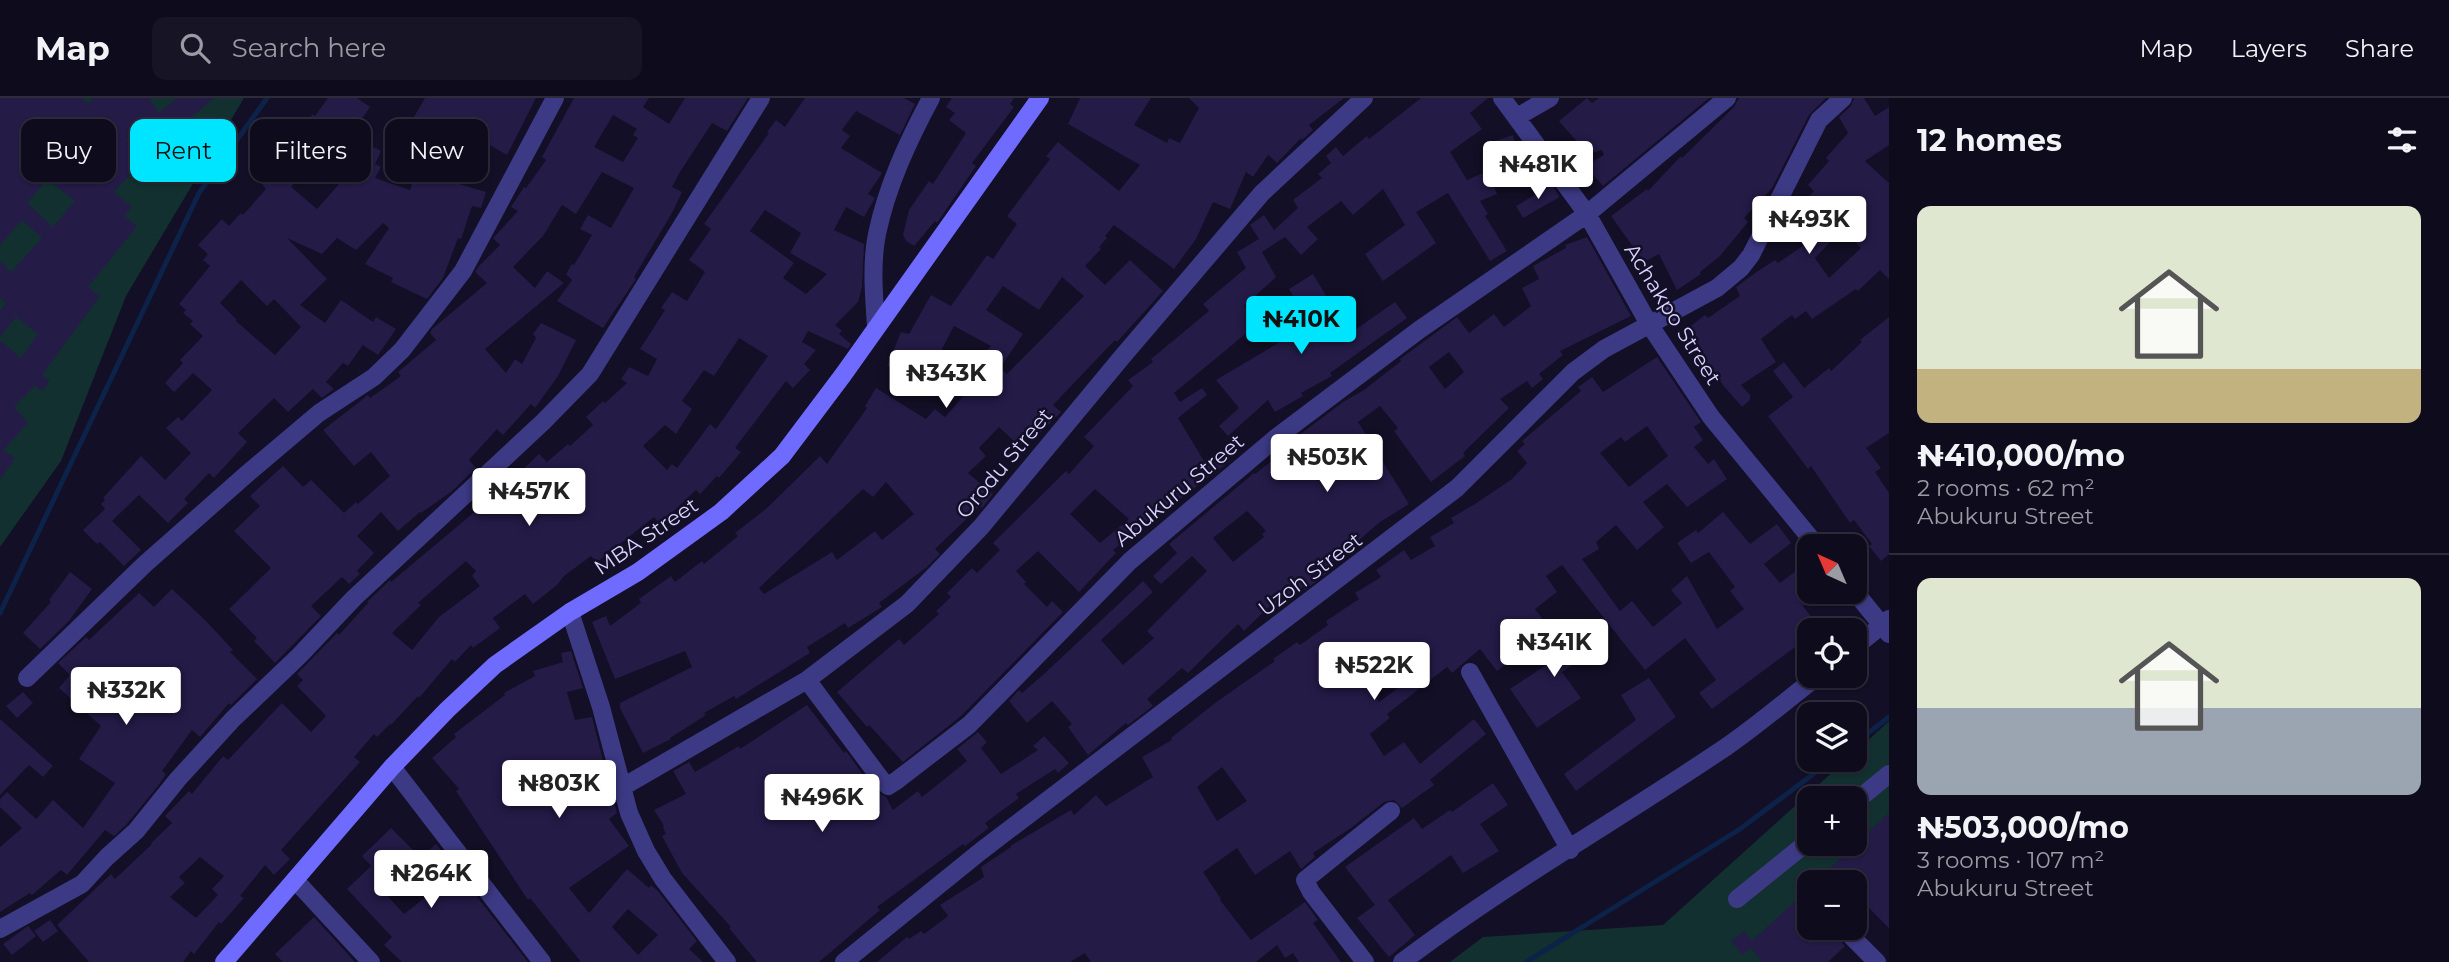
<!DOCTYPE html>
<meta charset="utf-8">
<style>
body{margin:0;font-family:Montserrat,sans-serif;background:#171425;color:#f1f3f6;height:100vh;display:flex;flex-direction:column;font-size:26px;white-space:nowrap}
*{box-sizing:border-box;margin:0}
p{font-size:23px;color:#9b9ba3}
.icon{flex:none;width:38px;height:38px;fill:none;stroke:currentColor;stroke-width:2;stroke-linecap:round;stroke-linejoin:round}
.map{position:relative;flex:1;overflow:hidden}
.drawer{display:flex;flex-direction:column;background:#0e0b1c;width:560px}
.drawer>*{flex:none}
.guide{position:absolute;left:21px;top:21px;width:665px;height:63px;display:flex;gap:14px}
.needle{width:46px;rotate:316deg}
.controls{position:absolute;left:1797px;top:436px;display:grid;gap:14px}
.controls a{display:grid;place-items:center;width:70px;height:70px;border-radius:14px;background:#0e0b1c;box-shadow:0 2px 5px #0004,0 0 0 2px #2e2b3b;font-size:35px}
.price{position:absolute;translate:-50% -60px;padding:0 16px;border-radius:7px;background:#fff;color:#222;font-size:23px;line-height:46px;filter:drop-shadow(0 2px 4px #0008)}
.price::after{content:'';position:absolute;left:50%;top:42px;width:21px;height:16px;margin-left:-10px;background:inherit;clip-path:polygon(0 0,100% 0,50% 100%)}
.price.active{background:#00e5ff;color:#111}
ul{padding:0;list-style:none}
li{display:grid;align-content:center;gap:14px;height:371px;padding:0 28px}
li+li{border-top:2px solid #2e2b3b}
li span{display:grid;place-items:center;height:217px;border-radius:14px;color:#555}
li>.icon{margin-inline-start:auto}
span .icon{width:126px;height:126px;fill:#fffc;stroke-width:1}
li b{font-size:30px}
h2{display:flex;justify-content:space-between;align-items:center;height:84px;padding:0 28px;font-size:30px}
.tag{padding:0 24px;border-radius:14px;background:#0e0b1c;box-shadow:0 2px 5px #0004,0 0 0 2px #2e2b3b;font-size:24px;line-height:63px}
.tag.active{background:#00e5ff;color:#111}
header{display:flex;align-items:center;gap:42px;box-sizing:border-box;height:98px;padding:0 35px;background:#0e0b1c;border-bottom:2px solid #2e2b3b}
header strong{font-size:33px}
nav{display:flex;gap:38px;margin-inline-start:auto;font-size:24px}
.search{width:490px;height:63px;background:#171425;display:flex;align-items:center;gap:18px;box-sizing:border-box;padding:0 24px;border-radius:14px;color:#9b9ba3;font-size:26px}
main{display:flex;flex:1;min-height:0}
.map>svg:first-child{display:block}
.green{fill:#12302f;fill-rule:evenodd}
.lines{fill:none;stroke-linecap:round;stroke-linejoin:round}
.stream{stroke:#0c2248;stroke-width:5}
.building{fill:#241b47;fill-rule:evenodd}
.street{stroke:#3d3a85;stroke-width:18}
.secondary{stroke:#6f6bff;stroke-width:18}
.labels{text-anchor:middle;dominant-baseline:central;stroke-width:5;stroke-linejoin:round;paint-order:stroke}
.street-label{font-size:21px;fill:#d9d4ff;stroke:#130f26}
</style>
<header>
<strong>Map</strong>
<div class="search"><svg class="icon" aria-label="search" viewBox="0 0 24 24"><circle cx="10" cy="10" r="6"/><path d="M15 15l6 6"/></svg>Search here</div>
<nav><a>Map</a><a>Layers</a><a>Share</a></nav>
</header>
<main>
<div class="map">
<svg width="1889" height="864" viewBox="0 0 1889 864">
<rect width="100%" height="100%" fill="#130f26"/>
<path class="green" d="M0,0H244L126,198L61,363L0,449Z
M1889,623V754L1855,809V784H1810V830H1842L1821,864H1450L1483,839L1663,827L1846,662H1855V654ZM1810,700H1855V746H1810Z"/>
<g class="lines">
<path class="stream" d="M0,515L199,95L267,0
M1855,645L1889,619
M1526,864L1740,731L1832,662"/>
</g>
<path class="building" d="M0,0H81L88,6L93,0H149L159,15L177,0H214L183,26L191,36L180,45L164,26L126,41L145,60L114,94L132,109L124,118L137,128L88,189L100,198L42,277L50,283L42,293L35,287L14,309L28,325L3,352L15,360L0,382V242L21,260L38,236L16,219L0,239V213L6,206L0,200V163L11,174L42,140L22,122L0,147ZM47,81L75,103L53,129L27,105Z
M328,0H357L370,9L351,37L381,53L375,66L381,69L375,80L410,92L422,53L401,41L425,0H536L507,57L455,27L426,76L486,94L481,110L472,108L461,141L458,140L443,180L427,201L391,184L393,180L365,166L389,130L383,125L356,152L337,140L322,156L287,140L327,181L300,207L325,225L341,202L373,224L376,219L396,231L378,257L363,247L348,268L343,265L326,284L334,291L322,300L313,291L288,314L274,300L238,335L247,344L214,380L209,375L184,401L188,405L168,425L139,397L112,423L141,452L124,468L100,444L97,446L83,432L105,411L101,406L105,402L103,400L141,358L165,382L191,355L166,330L178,319L182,323L212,292L193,275L174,294L165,285L183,265L180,262L203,238L190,226L193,223L183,215L186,212L179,206L210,168L203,162L208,156L198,147L222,121L229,128L241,115L243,117L266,91L261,85L267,79L264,77L276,61L279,64L303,28L313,16L315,18ZM308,67L340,85L317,111L291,89ZM241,182L267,208L274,201L301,229L275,257L236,223L237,222L220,205Z
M574,0H649L643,9L669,26L685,0H748L727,33L712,25L680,74L672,89L682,94L672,115L634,179L636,181L603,230L557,203L572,182L566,176L572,166L574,167L592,137L580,131L588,117L611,130L634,90L602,74L576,116L562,107L543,138L513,169L535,190L547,173L564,185L485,251L506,275L515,261L522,266L536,240L533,236L541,225L576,242L558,278L535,310L531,306L503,337L497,331L469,362L476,370L451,394L421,415L420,414L398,433L381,414L357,438L374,455L357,473L360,476L349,486L342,479L311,508L321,518L275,565L254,543L257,540L229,511L271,470L234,433L260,408L250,398L283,368L303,389L311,382L344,415L356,404L358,406L390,378L371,354L354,368L323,332L368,297L370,300L401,278L398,274L436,242L430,235L432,231L487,185L475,174L479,168L500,147L493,140L518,113L511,109L524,89L526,90L546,62L542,59ZM613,17L637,31L633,37L638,40L623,64L594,49Z
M805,0H904L915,6L900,37L856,13L842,32L850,38L841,50L882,75L868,96L875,100L864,119L846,109L834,132L864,146L862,189L858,204L835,227L842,233L839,236L851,246L848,251L808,233L802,244L816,252L804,266L810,272L793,290L786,283L735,350L741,354L719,380L717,378L700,396L696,392L660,426L654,419L597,464L591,458L564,478L557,487L533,506L525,496L493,520L500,530L473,550L471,547L455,564L452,561L419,600L418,598L391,627L390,626L377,639L374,636L354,659L360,664L281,752L290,761L274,777L265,767L240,798L244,800L221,826L219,824L194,856L191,853L183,864H89L57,827L111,776L115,781L152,746L151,745L172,725L165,718L189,693L192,696L223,658L228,662L282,605L311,634L326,618L297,588L303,582L297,576L337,535L339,537L368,505L367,504L390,482L391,484L490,401L487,398L511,377L514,380L539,356L547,364L568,346L570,348L593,327L586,319L603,303L605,305L627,285L621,281L629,269L648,278L657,261L640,251L665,212L661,210L672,194L687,203L705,174L689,162L711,131L704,126L769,35L767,34L776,22L785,29ZM765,112L801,135L790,155L827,176L806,196L783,180L794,165L750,133ZM739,240L768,258L716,331L710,326L677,370L672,366L667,372L643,348L665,327L676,336L692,311L682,303L704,272L714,278ZM466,463L476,473L472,478L480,488L439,519L412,552L392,535L421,507L418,505ZM200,759L224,778L212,791L218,797L196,820L170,799L185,785L179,779Z
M952,0H1014L1010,6L1014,9L972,65L976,68L937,125L935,123L914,148L906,143L903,137L909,112L929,83L933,86L966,35L949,22L955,15L946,9Z
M1080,0H1151L1134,27L1167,45L1169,40L1180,45L1199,10L1189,0H1344L1309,27L1313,32L1302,42L1301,40L1277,65L1268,57L1253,79L1246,74L1230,111L1213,104L1196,141L1174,171L1114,127L1105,138L1107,140L1099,149L1101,151L1085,168L1105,187L1130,162L1163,193L1117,244L1115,242L1053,307L1061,314L1039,336L1034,331L1019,348L999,329L979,350L986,358L968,375L993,396L982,410L980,408L935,451L940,456L927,469L879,505L882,509L848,530L845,525L807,549L810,555L736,601L734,598L704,615L706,617L670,640L671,641L643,655L620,610V605L692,569L685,553L615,581L592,524L606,518L610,528L641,505L639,501L671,478L675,484L702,463L704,466L738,438L735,435L766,411L820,358L827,366L867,310L865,308L876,290L926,321L935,311L945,319L976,284L966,274L991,248L954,228L942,251L929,286L887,268L901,234L909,236L931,197L951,208L987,157L993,161L1017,126L1007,118L1050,61L1046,58L1058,44L1119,93L1140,67L1068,26ZM1062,179L1084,198L1007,276L1000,270L1023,236L986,212L1003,188L1039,212ZM886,384L914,416L882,442L875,433L837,462L832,454L764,496L759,490L863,391L873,399Z
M1421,0H1488L1470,15L1482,31L1450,54L1467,82L1499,68L1492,44L1513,37L1516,48L1521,45L1540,71L1493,86L1497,96L1480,103L1488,116L1485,118L1507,153L1490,163L1448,95L1416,114L1436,145L1383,183L1365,156L1405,127L1383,91L1353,117L1341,103L1307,129L1318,141L1301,157L1285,139L1262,154L1276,179L1244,208L1250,215L1278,198L1283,205L1174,295L1180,304L1202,290L1207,297L1178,320L1204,363L1221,351L1230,363L1113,452L1116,455L1079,494L1038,453L1016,473L1026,484L1024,486L1047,509L1052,503L1063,514L961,618L903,664L869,627L867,629L837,594L899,541L904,547L939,516L936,513L951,499L947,495L972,470L977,475L1000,452L993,445L1066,373L1069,376L1094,348L1084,339L1133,288L1128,282L1153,264L1151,261L1209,213L1203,206L1246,170L1237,154L1259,141L1250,127L1264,117L1274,132L1298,110L1293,102L1322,80L1318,76L1331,65L1326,58L1336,49L1343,58L1367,38L1369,41ZM1095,391L1129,421L1100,445L1070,416Z
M1587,0L1592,5L1599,0H1709L1603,88L1585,68L1604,57L1602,52L1562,63L1580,47L1559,23Z
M1739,0H1826L1809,17L1772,90L1744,120L1748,124L1720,158L1700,174L1701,176L1677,192L1659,156L1644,164L1611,118L1647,91L1648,93L1681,58L1682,60L1734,9Z
M1854,0H1864L1875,18L1889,9V47L1865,63L1889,85V181L1880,172L1858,193L1856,191L1812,221L1806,213L1795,221L1792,217L1761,241L1776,264L1741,287L1750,297V302L1742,309L1723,287L1684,233L1705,217L1708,220L1740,198L1736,189L1758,173L1775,162L1778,165L1807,145L1785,124L1814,93L1808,87L1829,63L1826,60L1848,35L1839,19L1851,8ZM1843,130L1861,150L1829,180L1815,160Z
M1552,87L1559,98L1558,100L1523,120L1516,108Z
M1587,139L1631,218L1560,253L1563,257L1539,276L1543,281L1532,290L1527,283L1500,301L1509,310L1463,355L1465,358L1431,384L1394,333L1398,330L1380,308L1358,324L1409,406L1380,424L1328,469L1331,472L1305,492L1303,489L1275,512L1271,507L1244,533L1238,526L1188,575L1182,570L1147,601L1153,608L1128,627L1126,625L1088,657L1068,629L1072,626L1052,603L1027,625L1009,603L1019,592L1022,595L1044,576L1143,483L1153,494L1101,542L1123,567L1154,540L1147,533L1207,473L1192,458L1161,486L1153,478L1177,455L1169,446L1254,375L1255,376L1292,347L1290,344L1343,304L1364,292L1401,263L1400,261L1457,219L1469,235L1494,216L1504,229L1531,208L1522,190L1539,181L1533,168L1566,150L1565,147ZM1449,254L1464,274L1445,291L1429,269ZM1247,413L1266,433L1262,436L1264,439L1233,464L1213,440Z
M1313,176L1349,236L1395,204L1407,220L1330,275L1332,278L1301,295L1303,298L1275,314L1268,302L1228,338L1219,328L1239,310L1216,282L1310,226L1289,191Z
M1889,219V335L1866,350L1881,370L1875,374L1889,395V456L1881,463L1869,448L1872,446L1854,422L1850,425L1811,368L1808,371L1768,318L1793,299L1773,273L1784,264L1804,290L1829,270L1831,273L1862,244L1860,242Z
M1657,259L1701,324L1694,329L1703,342L1694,349L1708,366L1714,361L1727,381L1687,409L1667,386L1643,404L1664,429L1637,452L1616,427L1596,444L1599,451L1582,461L1620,513L1632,503L1653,529L1682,505L1671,492L1687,478L1717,531L1744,511L1730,493L1735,489L1709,454L1691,465L1677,445L1696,432L1698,435L1723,414L1750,446L1777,426L1791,445L1764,466L1780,485L1801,469L1810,480V494H1822L1803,508L1821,532H1810V538L1712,611L1699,595L1716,582L1685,540L1645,572L1562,467L1546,478L1557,494L1535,511L1551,532L1497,573L1480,551L1452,575L1447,569L1387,616L1390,620L1370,636L1384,658L1404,644L1420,666L1474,621L1486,636L1430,682L1434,687L1402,710L1394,702L1384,704L1351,730L1313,755L1315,759L1301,771L1290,753L1255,777L1237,750L1203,774L1221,801L1220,802L1251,842L1305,804L1318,822L1313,825L1341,864H1299L1293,855L1285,860L1277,847L1256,864H1091L1085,855L1070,864H877L907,839L909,841L921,833L924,836L948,818L940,807L984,779L981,769L1011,749L1010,748L1071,712L1074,717L1096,697L1106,708L1153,679L1142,659L1172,642L1171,640L1215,605L1275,563L1273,561L1297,544L1300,547L1328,527L1326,523L1359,501L1355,495L1381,479L1376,472L1404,452L1411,462L1435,448L1430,439L1454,425L1451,420L1475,406L1512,381L1527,365L1517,353L1525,346L1522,343L1581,293L1578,289L1592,279L1603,294ZM1647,328L1668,358L1629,389L1600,355L1621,339L1625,344ZM1395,562L1409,582L1379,604L1363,584ZM1222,669L1247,703L1217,723L1197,689Z
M70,474L92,491L69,523L40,551L23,535L51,504L49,502Z
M172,491L206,523L233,552L230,554L257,581L231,607L229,605L200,639L192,632L162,673L166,676L158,688L126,727L114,738L105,732L67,777L61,772L32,797L30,795L0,814V749L22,730L0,709V701L7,694L36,721L53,702L83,730L115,685L79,661L101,628L59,590L70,577L58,565L86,539L89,542L139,495L154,509Z
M1577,524L1596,551L1562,574L1581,600L1537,630L1510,591L1564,555L1554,540Z
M571,553L583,590L567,594L575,622L592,619L608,682L600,684L614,704L617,715L609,721L629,748L569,790L589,815L627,771L649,790L651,787L658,793L697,843L689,851L703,864H581L530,800L528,802L456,693L459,691L432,660L456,639L454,636L505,597L504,595L535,578L533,573L563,564L561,555ZM628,811L658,837L638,857L612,829Z
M1649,580L1676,619L1576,693L1564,676L1636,622L1621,597Z
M23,594L33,605L17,620L6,608Z
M807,607L844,655L846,653L873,691L886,699L893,712L918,693L922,699L967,663L957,651L978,634L987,644L981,650L1001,676L1038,652L1033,648L1044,638L1069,665L1058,675L1055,671L1016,696L1019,700L985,725L989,730L965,748L963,746L877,809L880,812L819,864H757L729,830L731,829L682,775L662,738L666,736L663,730L664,728L654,712L686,696L673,673L689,664L695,674L739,648L740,651Z
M0,621L53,668L43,679L29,667L0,697Z
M1493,685L1508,707L1480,726L1499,753L1463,775L1451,757L1388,802L1415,837L1389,859L1357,820L1375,807L1345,769L1414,720L1422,731L1450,712L1452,714Z
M1889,715V830L1855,796V784H1836L1827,773Z
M391,730L418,757L382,792L404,816L436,791L414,766L436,746L528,864H402L384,847L392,839L347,791L371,768L362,758Z
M1803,796L1810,803V830H1832L1835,837L1845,848L1828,864H1762L1751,850L1742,857L1731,843L1744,833L1752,843Z
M314,819L355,864H283L275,856Z
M50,822L58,833L43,844L34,833Z
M28,828L36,838L12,857L3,846Z"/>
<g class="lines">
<path class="street" d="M1502,0L1587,116L1649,226L1711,319L1817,448
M1517,19L1550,0
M876,228C874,199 871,165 877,136C887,88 908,43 931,0
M1855,494L1889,536
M570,514L601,609L629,715L646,753L663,781L727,864
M1855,549L1889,521
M1470,574L1570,752
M27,580L145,466L248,375L319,315L374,279L402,252L463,173L555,0
M807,582L883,684L888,688L896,683L969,627L1130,463L1277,339L1419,232L1587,116L1727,0
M392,669L542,864
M621,690L807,582L907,506L981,429L1122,259L1262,95L1364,0
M1855,704L1889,676
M295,782L371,864
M1737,801L1810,742
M1843,830L1877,864
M0,831L82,786L107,759L136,733L178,681L233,621L299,558L354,500L543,324L590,276L761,0
M844,864L981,753L1457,390L1573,274L1604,251L1717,190L1741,170L1751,157L1819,22L1843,0
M1365,864L1311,794L1305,782L1391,713
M1402,864C1505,786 1618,722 1726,649C1758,627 1788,601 1818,578"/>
<path class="secondary" d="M224,864L392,669L447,612L495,567L570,514L638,474L721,414L782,358L843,277L1040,0"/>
</g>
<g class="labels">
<g class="street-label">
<text transform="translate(1673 216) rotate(58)">Achakpo Street</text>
<text transform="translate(1004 365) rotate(-50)">Orodu Street</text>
<text transform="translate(1179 392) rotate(-40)">Abukuru Street</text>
<text transform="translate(646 438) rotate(-34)">MBA Street</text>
<text transform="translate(1310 476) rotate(-37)">Uzoh Street</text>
</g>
</g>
</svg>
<div class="controls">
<a><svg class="needle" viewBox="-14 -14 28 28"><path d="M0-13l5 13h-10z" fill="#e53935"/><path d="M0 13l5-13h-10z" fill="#9b9ba3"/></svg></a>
<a><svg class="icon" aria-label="locate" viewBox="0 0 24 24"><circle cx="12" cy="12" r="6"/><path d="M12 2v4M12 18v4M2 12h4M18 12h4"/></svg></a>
<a><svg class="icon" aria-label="layers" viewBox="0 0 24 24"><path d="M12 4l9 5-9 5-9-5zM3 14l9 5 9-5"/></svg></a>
<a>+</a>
<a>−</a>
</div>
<b class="price" style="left:1538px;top:103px">₦481K</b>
<b class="price" style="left:1809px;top:158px">₦493K</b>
<b class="price active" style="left:1301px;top:258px">₦410K</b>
<b class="price" style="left:946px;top:312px">₦343K</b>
<b class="price" style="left:1327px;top:396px">₦503K</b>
<b class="price" style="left:529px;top:430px">₦457K</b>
<b class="price" style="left:1554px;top:581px">₦341K</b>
<b class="price" style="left:1374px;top:604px">₦522K</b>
<b class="price" style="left:126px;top:629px">₦332K</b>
<b class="price" style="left:559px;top:722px">₦803K</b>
<b class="price" style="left:822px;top:736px">₦496K</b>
<b class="price" style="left:431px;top:812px">₦264K</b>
<div class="guide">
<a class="tag">Buy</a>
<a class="tag active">Rent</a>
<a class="tag">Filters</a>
<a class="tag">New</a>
</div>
</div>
<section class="drawer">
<h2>12 homes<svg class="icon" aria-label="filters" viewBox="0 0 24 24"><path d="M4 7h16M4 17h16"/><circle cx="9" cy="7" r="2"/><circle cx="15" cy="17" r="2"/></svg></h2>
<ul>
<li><span style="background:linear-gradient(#dfe7d0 75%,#c2b280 0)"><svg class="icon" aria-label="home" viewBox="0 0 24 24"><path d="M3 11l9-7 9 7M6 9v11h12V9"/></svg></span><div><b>₦410,000/mo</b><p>2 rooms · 62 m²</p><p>Abukuru Street</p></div></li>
<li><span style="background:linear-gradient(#dfe7d0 60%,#9aa5b1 0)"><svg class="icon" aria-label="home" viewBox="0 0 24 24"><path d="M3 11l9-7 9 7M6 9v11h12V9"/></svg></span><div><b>₦503,000/mo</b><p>3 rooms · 107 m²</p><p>Abukuru Street</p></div></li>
</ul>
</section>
</main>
